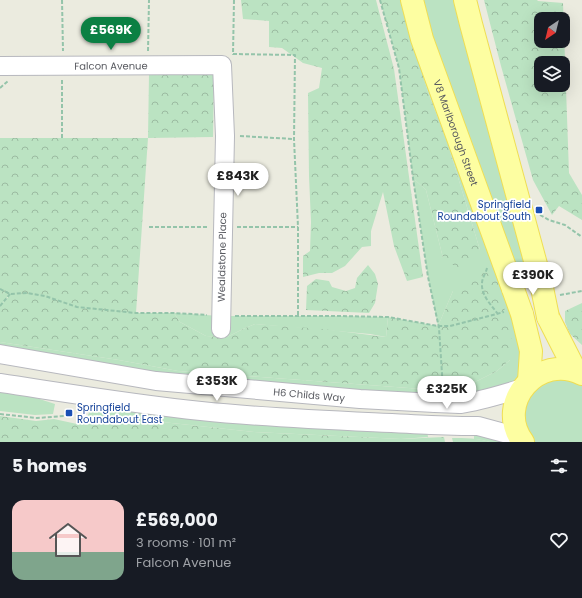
<!DOCTYPE html>
<meta charset="utf-8">
<style>
body{margin:0;font-family:Poppins,sans-serif;background:#242831;color:#f1f3f6;height:100vh;display:flex;flex-direction:column;font-size:15px;white-space:nowrap}
*{box-sizing:border-box;margin:0}
p{font-size:13px;color:#9ea1a6}
.icon{flex:none;width:22px;height:22px;fill:none;stroke:currentColor;stroke-width:2;stroke-linecap:round;stroke-linejoin:round}
.map{position:relative;height:442px;overflow:hidden}
.details{display:flex;flex-direction:column;background:#171b24;flex:1}
.details>*{flex:none}
.needle{width:26px;rotate:215deg}
.buttons{position:absolute;left:534px;top:12px;display:grid;gap:8px}
.buttons a{display:grid;place-items:center;width:36px;height:36px;border-radius:8px;background:#171b24;box-shadow:0 4px 16px #0002;font-size:20px}
.price{position:absolute;translate:-50% -34px;padding:0 9px;border-radius:14px;background:#fff;color:#222;font-size:13px;line-height:26px;filter:drop-shadow(0 1px 2px #0008)}
.price::after{content:'';position:absolute;left:50%;top:24px;width:12px;height:9px;margin-left:-6px;background:inherit;clip-path:polygon(0 0,100% 0,50% 100%)}
.price.current{background:#0b8043;color:#fff}
ul{padding:0;list-style:none}
li{display:flex;align-items:center;gap:12px;height:100px;padding:0 12px}
li span{display:grid;place-items:center;flex:none;width:112px;height:80px;border-radius:12px;color:#555}
li>.icon{margin-inline-start:auto}
span .icon{width:48px;height:48px;fill:#fffc;stroke-width:1}
li b{font-size:17px}
h2{display:flex;justify-content:space-between;align-items:center;height:48px;padding:0 12px;font-size:17px}
.map>svg:first-child{display:block}
.green{fill:#bbe3c2}
.forest{fill:url(#forest-crowns);fill-rule:evenodd}
.lines{fill:none;stroke-linecap:round;stroke-linejoin:round}
.minor-casing{stroke:#b7b8be;stroke-width:20}
.major-casing{stroke:#efde54;stroke-width:24}
.path{stroke:#94c4aa;stroke-width:2;stroke-dasharray:4 2;stroke-linecap:butt}
.minor{stroke:#fff;stroke-width:18}
.major{stroke:#fdfea1;stroke-width:22}
.minor-bridge-casing{stroke:#b7b8be;stroke-width:20;stroke-linecap:butt}
.major-bridge-casing{stroke:#efde54;stroke-width:24;stroke-linecap:butt}
.minor-bridge{stroke:#fff;stroke-width:18}
.major-bridge{stroke:#fdfea1;stroke-width:22}
.transit-dot{fill:#1a4fb4;stroke:#fff;stroke-width:1.5}
.labels{text-anchor:middle;dominant-baseline:central;stroke-width:3.5;stroke-linejoin:round;paint-order:stroke}
.street-label{font-size:10px;fill:#585a60;stroke:#fff}
.transit-label{font-size:10px;fill:#164399;stroke:#fff;text-anchor:end}
</style>
<div class="map">
<svg width="582" height="442" viewBox="0 0 582 442">
<defs>
<pattern id="forest-crowns" width="20" height="18" patternUnits="userSpaceOnUse"><rect width="20" height="18" fill="#bbe3c2"/><path d="M2 6a3 3 0 1 1 6 0M12 15a3 3 0 1 1 6 0" fill="none" stroke="#9bbba1"/></pattern>
</defs>
<rect width="100%" height="100%" fill="#ebebdf"/>
<path class="green" d="M402,0L522,314L529,381L495,397L360,399L0,354V342L119,360L178,371L422,389L444,384H459L477,381L497,371L510,360L453,291L438,326L428,277L413,178L426,190L443,258L480,250L447,141L428,92L405,16Z
M423,0H456L533,284L522,288L436,54Z
M0,293L10,294L0,306Z
M174,313L221,316H339L388,317L386,337L370,334L255,324L243,329L227,337L206,336L180,322Z
M559,377L582,384V442H535L528,432L524,420V408L536,387Z
M0,391L27,395L55,404L53,414L35,415L0,411Z
M118,409L427,430L428,437L401,439L254,432L144,420L87,417L90,411Z
M474,432L505,442H490L482,440L474,439Z"/>
<path class="forest" d="M241,0H376L394,69L423,277L407,281L394,246L383,192L371,231V246L362,247L345,266L332,273H319L303,277V256L310,251L311,222L309,176L308,93L319,88L322,68L303,63L282,48L269,47V21L243,19Z
M380,0H402L405,16L428,92L447,141L480,250L476,261L459,269L443,258L426,190L413,178L399,68Z
M484,0H537L538,1L563,3L569,173L582,195V220L559,206L552,215L533,180L501,66ZM541,19H563V41H541ZM541,63H563V85H541Z
M149,74L214,75L213,137L148,138L136,313H174L180,322L206,336L227,337L243,329L255,324L323,329L386,337L388,317L438,326L453,291L474,275L495,271L502,298L513,345L510,360L497,371L477,381L459,384H444L422,389L178,371L119,360L0,342V306L10,295L0,293V138H148Z
M368,265L375,274L378,284L375,303L369,313L306,310L307,286L316,279L329,281L332,287L346,291L355,288L357,278Z
M582,303V345L570,334L565,322V311Z
M0,416L36,421L54,419L77,424L87,417L144,420L254,432L401,439L444,437L445,442H0Z
M452,438C465,438 478,438 490,442H453Z"/>
<g class="lines">
<defs>
<g id="minor">
<path id="s1" d="M0,66L222,65L225,136L221,329"/>
<path id="s2" d="M0,354L156,381L360,399L435,403"/>
<path d="M0,383C67,393 134,404 201,411C277,419 354,421 431,425"/>
<path d="M460,404C482,401 502,394 523,388"/>
<path d="M462,426H478L519,437"/>
</g>
<g id="major">
<path id="s3" d="M412,0L422,39L513,289"/>
<path d="M465,0L471,24L541,283"/>
<path d="M522,314L531,351L529,381"/>
<path d="M548,317L575,370"/>
<path d="M523,442C494,403 539,352 582,374"/>
</g>
</defs>
<use href="#minor" class="minor-casing"/>
<use href="#major" class="major-casing"/>
<path class="path" d="M62,0L63,51
M234,0L233,54L295,55L294,139L298,227V316
M380,0L399,68L413,178L428,277L439,328L443,389
M148,51L149,0
M0,88L8,81
M240,136L294,139
M62,138V79
M540,215L549,220L565,225L582,237
M149,227H209
M237,227H298
M487,268C486,273 482,278 482,283C481,295 491,305 498,314
M0,289L10,294L27,293L45,296L77,307L136,313H174L207,315
M560,295L582,291
M0,306L10,294
M235,316H339L388,317L438,326H450L504,312
M0,414L37,418L64,416"/>
<use href="#minor" class="minor"/>
<use href="#major" class="major"/>
<defs>
<path id="minor-bridge" d="M435,403L460,404
M431,425L462,426"/>
<path id="major-bridge" d="M541,283L548,317
M513,289L522,314"/>
</defs>
<use href="#minor-bridge" class="minor-bridge-casing"/>
<use href="#major-bridge" class="major-bridge-casing"/>
<use href="#minor-bridge" class="minor-bridge"/>
<use href="#major-bridge" class="major-bridge"/>
</g>
<g class="transit-dot">
<rect x="535" y="206" width="8" height="8" rx="2"/>
<rect x="65" y="409" width="8" height="8" rx="2"/>
</g>
<g class="labels">
<g class="street-label">
<text stroke="none"><textPath href="#s1" startOffset="111">Falcon Avenue</textPath></text>
<text stroke="none"><textPath href="#s3" startOffset="140">V8 Marlborough Street</textPath></text>
<text transform="translate(222 257) rotate(-89)">Wealdstone Place</text>
<text stroke="none"><textPath href="#s2" startOffset="312">H6 Childs Way</textPath></text>
</g>
<g class="transit-label">
<text x="531" y="204">Springfield<tspan x="531" dy="12">Roundabout South</tspan></text>
<text x="77" y="407" text-anchor="start">Springfield<tspan x="77" dy="12">Roundabout East</tspan></text>
</g>
</g>
</svg>
<div class="buttons">
<a><svg class="needle" viewBox="-14 -14 28 28"><path d="M0-13l5 13h-10z" fill="#e53935"/><path d="M0 13l5-13h-10z" fill="#9ea1a6"/></svg></a>
<a><svg class="icon" aria-label="layers" viewBox="0 0 24 24"><path d="M12 4l9 5-9 5-9-5zM3 14l9 5 9-5"/></svg></a>
</div>
<b class="price current" style="left:111px;top:51px">£569K</b>
<b class="price" style="left:238px;top:197px">£843K</b>
<b class="price" style="left:533px;top:296px">£390K</b>
<b class="price" style="left:217px;top:402px">£353K</b>
<b class="price" style="left:447px;top:410px">£325K</b>
</div>
<section class="details">
<h2>5 homes<svg class="icon" aria-label="filters" viewBox="0 0 24 24"><path d="M4 7h16M4 17h16"/><circle cx="9" cy="7" r="2"/><circle cx="15" cy="17" r="2"/></svg></h2>
<ul>
<li><span style="background:linear-gradient(#f6c9c9 65%,#7fa58c 0)"><svg class="icon" aria-label="home" viewBox="0 0 24 24"><path d="M3 11l9-7 9 7M6 9v11h12V9"/></svg></span><div><b>£569,000</b><p>3 rooms · 101 m²</p><p>Falcon Avenue</p></div><svg class="icon" aria-label="heart" viewBox="0 0 24 24"><path d="M12 20l-8-8c-3-5 5-10 8-4 3-6 11-1 8 4z"/></svg></li>
</ul>
</section>
